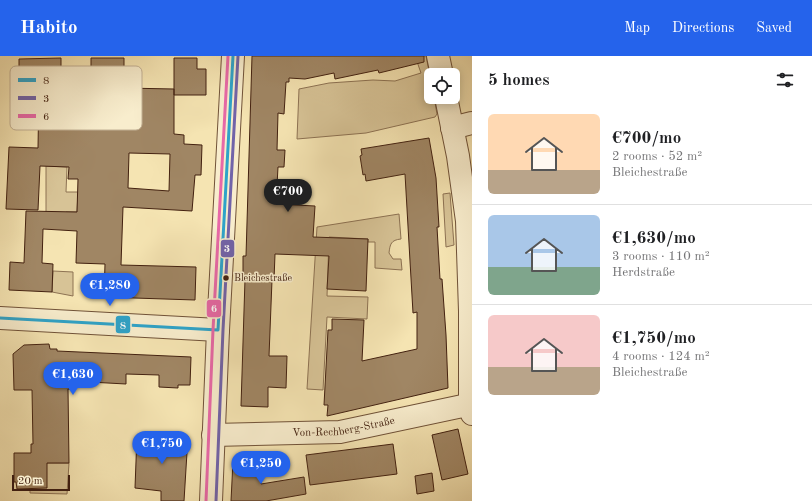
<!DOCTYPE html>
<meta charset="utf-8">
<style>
body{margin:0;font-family:"Old Standard TT",serif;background:#f6f6f6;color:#202124;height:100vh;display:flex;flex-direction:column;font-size:15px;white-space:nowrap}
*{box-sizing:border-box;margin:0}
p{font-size:13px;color:#757577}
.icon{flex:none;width:22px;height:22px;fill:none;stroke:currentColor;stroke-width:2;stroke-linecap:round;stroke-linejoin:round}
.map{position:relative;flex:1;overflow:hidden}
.side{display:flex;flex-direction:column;background:#fff;width:340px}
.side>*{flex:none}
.tools{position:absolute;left:424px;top:12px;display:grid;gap:8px}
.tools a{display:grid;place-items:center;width:36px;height:36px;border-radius:6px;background:#fff;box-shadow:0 2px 10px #0003;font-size:20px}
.scale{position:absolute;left:12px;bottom:10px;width:58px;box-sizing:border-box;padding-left:4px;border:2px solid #432110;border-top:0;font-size:11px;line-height:14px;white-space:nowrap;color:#432110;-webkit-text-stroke:3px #f8edcd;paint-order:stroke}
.price{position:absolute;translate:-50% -34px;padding:0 9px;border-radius:14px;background:#2563eb;color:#fff;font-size:13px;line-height:26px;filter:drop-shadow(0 1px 2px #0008)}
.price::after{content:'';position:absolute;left:50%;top:24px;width:12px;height:9px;margin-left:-6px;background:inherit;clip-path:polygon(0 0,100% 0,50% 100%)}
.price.on{background:#222;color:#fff}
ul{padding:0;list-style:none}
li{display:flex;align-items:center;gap:12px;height:100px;padding:0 16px}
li+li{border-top:1px solid #e0e0e0}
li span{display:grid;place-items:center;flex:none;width:112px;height:80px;border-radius:6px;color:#555}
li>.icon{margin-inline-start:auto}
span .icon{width:48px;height:48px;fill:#fffc;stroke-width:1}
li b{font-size:17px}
h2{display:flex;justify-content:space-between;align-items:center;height:48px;padding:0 16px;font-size:17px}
header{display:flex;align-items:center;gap:24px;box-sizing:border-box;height:56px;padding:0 20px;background:#2563eb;color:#fff}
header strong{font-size:19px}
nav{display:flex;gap:22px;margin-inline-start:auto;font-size:14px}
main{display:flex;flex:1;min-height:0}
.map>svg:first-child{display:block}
.green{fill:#d7c396;stroke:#8d7253}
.building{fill:#a08664;stroke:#432110;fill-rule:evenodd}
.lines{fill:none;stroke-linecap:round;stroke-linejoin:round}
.minor-casing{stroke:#705238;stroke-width:24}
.minor{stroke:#f8edcd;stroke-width:22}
.bus-1-casing{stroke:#f8edcd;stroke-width:6}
.bus-2-casing{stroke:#f8edcd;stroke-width:6}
.bus-3-casing{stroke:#f8edcd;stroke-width:6}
.bus-1{stroke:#2ea3c9;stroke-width:3}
.bus-2{stroke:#7163a9;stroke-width:3}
.bus-3{stroke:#e868a7;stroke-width:3}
.bus-dot{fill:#432110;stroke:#f8edcd;stroke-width:1.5}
.labels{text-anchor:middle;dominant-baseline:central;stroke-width:3;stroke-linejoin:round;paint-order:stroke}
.bus-label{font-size:10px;fill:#432110;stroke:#f8edcd;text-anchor:start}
.street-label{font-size:11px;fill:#432110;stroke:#f8edcd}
.key{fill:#f8edcd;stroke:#c2b094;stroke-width:1}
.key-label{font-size:11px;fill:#432110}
.line-badge{stroke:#f8edcd;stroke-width:1.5}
.badge-label{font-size:11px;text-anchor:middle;font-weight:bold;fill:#fff}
</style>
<header>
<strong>Habito</strong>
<nav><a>Map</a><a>Directions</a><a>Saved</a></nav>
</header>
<main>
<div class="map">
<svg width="472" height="445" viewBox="0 0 472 445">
<rect width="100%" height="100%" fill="#f5e4b2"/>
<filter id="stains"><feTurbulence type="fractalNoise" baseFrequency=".005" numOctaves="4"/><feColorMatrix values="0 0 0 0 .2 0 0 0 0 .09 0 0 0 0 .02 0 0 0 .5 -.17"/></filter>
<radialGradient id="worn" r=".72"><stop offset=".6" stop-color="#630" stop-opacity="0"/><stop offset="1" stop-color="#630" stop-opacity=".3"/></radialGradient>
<path class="green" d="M415,0H426L431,25V41H434L437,58L435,61L366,77L297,83L299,33L329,27L373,24L395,25L421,17Z
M46,110L67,111L66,136H78L77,156H66L65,160L46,158Z
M450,137L454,189L446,191L443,138Z
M399,158L401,183C391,184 390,188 389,197L393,203H401L402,214L375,212V186H368V183L329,181L327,240L368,241L367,263L327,261L323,334L307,333L317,171Z
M53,215L73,216V240L52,236Z
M47,407H69L67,438L30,437V426Z"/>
<path class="building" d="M252,0H424V6L379,17L378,14L335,23L334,17L305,23L289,22V26H286L284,58L278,57L277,94H285L284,111H278L276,148L315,150L313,181L368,183L366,235L327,233L329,200L275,198L274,224H272L269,300H287L286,332L268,331V351L241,350L245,223H243V200H246Z
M61,2V43L91,38V2H124V32L174,33V78L184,79V88L202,89L201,119H195L192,155L123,151L121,209L196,211L195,244L104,241L105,208L76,207L77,175L43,173L42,207L53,208L52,236L9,234L10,206L24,207L26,155L77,156L78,123H68L69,111L40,110L38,154L6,153L9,91L38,92L39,30H19V3ZM129,97L170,98L169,135L128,132Z
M174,2H197V13H206V39H174Z
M429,82L436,122L439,171H437L440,223H442L446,279L448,332L327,360L328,349H324L328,274H332V263L364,264L362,305L417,293V256L413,257L405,118L366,125L365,118L363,119L360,100L362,99L361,93Z
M49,288L50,293H57V295L191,301L190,329H178V332L159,331V319L126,318V328L71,325V333H68L69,407H47V432L17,433L16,426H14V397H31V388H33L32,334H14L13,298L24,289Z
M458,373L468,418L442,424L432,379Z
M137,379L188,380L184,445H161V435L135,432Z
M393,388L397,418L310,429L306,399Z
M233,405L263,407L261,428L304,421L306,438L266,445H231Z
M432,417L434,435L417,438L415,420Z"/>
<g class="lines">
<defs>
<g id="minor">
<path d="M438,0L442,19"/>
<path d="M446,41L458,100L467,165L470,255V348L472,358"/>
<path d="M452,72L472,67"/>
<path d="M0,262L218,274"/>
<path id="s1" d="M213,379L340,376L472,348"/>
<path d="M211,445L218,274L233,0"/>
</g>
</defs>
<use href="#minor" class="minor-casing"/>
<use href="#minor" class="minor"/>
<defs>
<path id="bus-1" d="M0,262L218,274L233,0"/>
<path id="bus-2" d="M216,445L223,274L238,0"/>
<path id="bus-3" d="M206,445L213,274L228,0"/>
</defs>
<use href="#bus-1" class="bus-1-casing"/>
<use href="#bus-2" class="bus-2-casing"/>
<use href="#bus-3" class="bus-3-casing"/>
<use href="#bus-1" class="bus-1"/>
<use href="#bus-2" class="bus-2"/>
<use href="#bus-3" class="bus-3"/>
</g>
<circle class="bus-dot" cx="226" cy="222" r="3.5"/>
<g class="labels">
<g class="bus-label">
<text x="234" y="222">Bleichestraße</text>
</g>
<g class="street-label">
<text stroke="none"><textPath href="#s1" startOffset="131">Von-Rechberg-Straße</textPath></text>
</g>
</g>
<rect x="10" y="10" width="132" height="64" rx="6" class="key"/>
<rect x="18" y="22" width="18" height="4" fill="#2ea3c9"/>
<rect x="18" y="40" width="18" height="4" fill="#7163a9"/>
<rect x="18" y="58" width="18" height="4" fill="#e868a7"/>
<g class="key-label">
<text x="43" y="28">8</text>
<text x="43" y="46">3</text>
<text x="43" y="64">6</text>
</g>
<g class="line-badge">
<rect x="220" y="183" width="15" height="19" rx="4" fill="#7163a9"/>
<rect x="206" y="243" width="16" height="19" rx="4" fill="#e868a7"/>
<rect x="115" y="259" width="16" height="19" rx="4" fill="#2ea3c9"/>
</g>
<g class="badge-label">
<text x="227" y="196">3</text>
<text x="214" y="256">6</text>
<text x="123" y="273">8</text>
</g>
<rect width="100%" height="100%" filter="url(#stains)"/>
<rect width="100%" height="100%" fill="url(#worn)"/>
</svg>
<div class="tools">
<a><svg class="icon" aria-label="locate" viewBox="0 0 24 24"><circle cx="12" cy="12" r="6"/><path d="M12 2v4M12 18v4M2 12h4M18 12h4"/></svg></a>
</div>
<div class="scale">20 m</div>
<b class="price on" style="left:288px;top:157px">€700</b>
<b class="price" style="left:110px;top:251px">€1,280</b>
<b class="price" style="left:73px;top:340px">€1,630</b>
<b class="price" style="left:162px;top:409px">€1,750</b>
<b class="price" style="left:261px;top:429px">€1,250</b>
</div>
<section class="side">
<h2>5 homes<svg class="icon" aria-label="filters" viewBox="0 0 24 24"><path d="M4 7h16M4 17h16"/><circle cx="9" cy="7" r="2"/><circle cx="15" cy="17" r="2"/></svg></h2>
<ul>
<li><span style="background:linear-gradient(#ffd9b3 70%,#b9a48a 0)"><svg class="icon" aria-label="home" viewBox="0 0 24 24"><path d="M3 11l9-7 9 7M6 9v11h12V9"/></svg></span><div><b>€700/mo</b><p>2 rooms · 52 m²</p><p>Bleichestraße</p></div></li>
<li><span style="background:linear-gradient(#a9c7e8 65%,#7fa58c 0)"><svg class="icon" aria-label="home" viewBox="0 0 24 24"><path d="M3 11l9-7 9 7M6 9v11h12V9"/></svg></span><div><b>€1,630/mo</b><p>3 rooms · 110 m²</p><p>Herdstraße</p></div></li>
<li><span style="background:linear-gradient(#f6c9c9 65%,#b9a48a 0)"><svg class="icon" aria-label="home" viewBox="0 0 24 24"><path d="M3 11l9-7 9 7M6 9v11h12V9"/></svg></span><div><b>€1,750/mo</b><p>4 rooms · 124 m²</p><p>Bleichestraße</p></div></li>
</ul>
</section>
</main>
